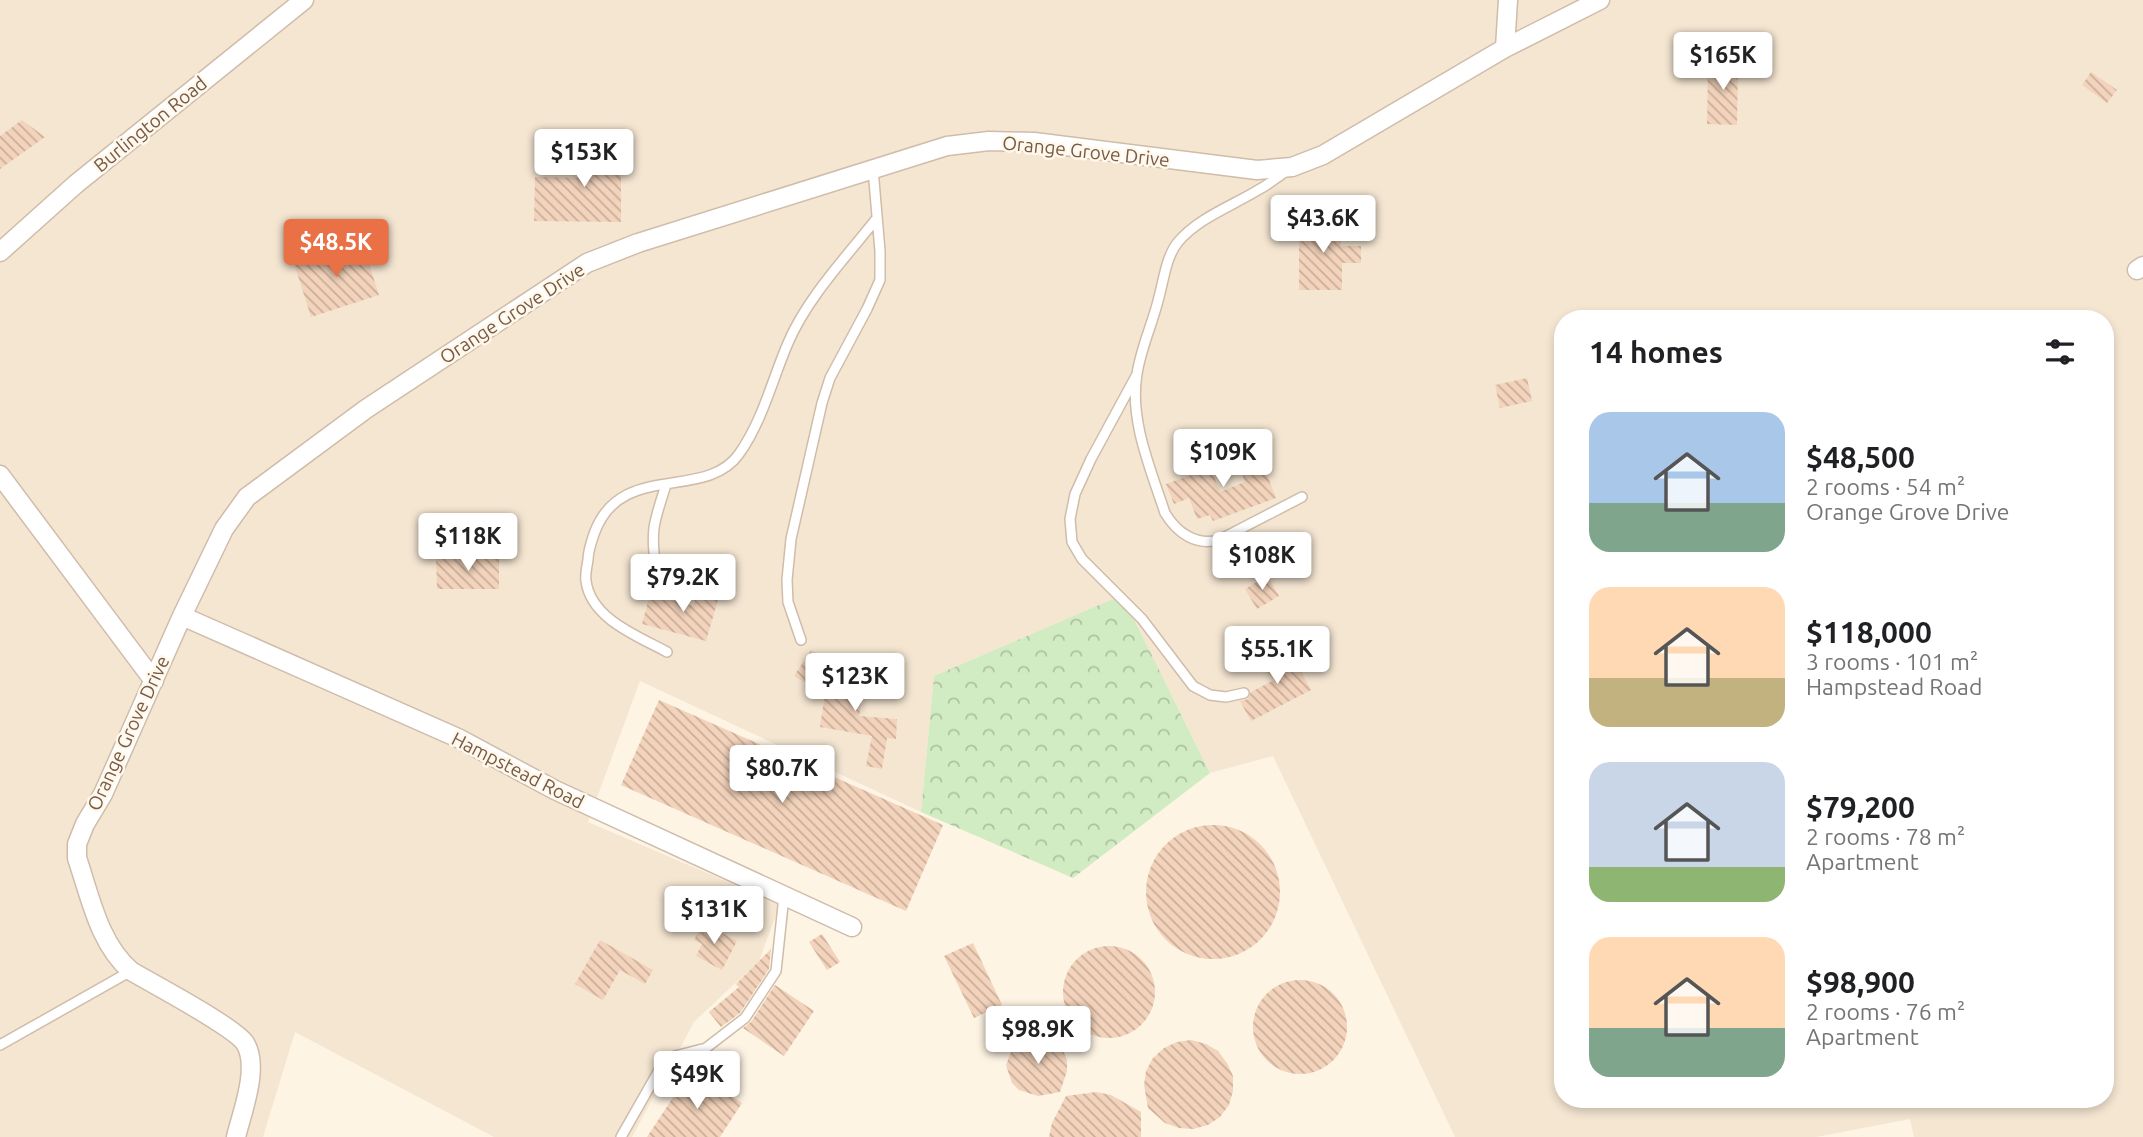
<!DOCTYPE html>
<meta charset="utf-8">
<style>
body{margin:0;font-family:Ubuntu,sans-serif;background:#f2f2f2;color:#202124;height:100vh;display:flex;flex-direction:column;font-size:26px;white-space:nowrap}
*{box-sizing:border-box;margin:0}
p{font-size:23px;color:#757577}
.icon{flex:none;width:38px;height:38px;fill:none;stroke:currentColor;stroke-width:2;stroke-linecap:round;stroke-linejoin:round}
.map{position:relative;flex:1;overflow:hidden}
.drawer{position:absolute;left:1554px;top:310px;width:560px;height:798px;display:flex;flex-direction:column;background:#fff;border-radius:28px;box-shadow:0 4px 10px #0003}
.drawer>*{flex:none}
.price{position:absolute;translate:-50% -60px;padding:0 16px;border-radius:7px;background:#fff;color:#222;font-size:23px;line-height:46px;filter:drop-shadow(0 2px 4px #0008)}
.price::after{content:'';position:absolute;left:50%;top:42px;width:21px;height:16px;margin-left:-10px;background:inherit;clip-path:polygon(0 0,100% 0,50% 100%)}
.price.current{background:#ea7046;color:#fff}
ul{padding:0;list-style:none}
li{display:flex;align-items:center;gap:21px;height:175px;padding:0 35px}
li span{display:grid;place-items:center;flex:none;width:196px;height:140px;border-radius:21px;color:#555}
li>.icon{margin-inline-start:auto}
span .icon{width:84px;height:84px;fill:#fffc;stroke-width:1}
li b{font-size:30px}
h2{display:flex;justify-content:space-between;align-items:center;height:84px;padding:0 35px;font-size:30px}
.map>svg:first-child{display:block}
.residential{fill:#f5e6d2;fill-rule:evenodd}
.forest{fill:url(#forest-crowns)}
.building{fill:url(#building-back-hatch)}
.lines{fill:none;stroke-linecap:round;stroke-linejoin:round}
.lane-casing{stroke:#cfbcaa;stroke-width:12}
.street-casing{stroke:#cfbcaa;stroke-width:21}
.lane{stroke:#fff;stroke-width:9}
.street{stroke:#fff;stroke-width:18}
.labels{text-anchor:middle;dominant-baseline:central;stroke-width:5;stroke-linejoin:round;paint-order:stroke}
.street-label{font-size:19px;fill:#765b49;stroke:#fff8eb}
</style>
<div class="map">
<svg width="2143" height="1137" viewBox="0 0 2143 1137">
<defs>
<pattern id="forest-crowns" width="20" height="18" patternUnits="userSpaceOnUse" patternTransform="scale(1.75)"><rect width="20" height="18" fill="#d1ebc2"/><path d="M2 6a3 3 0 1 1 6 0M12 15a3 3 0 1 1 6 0" fill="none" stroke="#aec1a0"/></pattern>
<pattern id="building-back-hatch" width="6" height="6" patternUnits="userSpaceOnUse" patternTransform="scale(1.75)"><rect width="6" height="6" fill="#f3d3bb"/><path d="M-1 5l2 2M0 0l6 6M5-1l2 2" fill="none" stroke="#c9ae9a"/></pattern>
</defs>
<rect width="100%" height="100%" fill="#fdf4e4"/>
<path class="residential" d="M0,0H2143V1137H1914L1910,1119L1816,1137H1455L1273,756L1210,773L1122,595L934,676L921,812L640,681L588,822L780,904L759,961L694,1022L632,1137H494L295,1032L263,1137H0ZM1563,318H2105V1099H1563Z"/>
<path class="forest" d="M1122,595L1210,773L1073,878L921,812L934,676Z"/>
<path class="building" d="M1713,55H1733L1732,68H1738L1737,125L1707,124L1708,68H1713Z
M2091,72L2117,90L2107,103L2082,85Z
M22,120L45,137L0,169V136Z
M583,143H621V222L534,221L535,177L583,178Z
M1299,219H1340L1341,246H1361V263H1342V290H1299Z
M362,242L379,295L311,317L294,263Z
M1527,378L1532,401L1500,408L1495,385Z
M1259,454L1276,498L1213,521L1210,515L1197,519L1189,498L1174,504L1166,484L1194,474L1189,462L1206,456L1220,492L1245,482L1238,462Z
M499,556V589H437L436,557Z
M1267,576L1279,596L1257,609L1245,589Z
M698,587L720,593L706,641L642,624L650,594L693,606Z
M1289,649L1311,690L1251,721L1240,701L1248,699L1251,692L1274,680L1259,664Z
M811,650L823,657L806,683L794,676Z
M829,667L866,673L859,716L897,719L896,739L887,738L882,769L866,766L872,736L820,727Z
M659,700L943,825L906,911L621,785Z
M1146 892a67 67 0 1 1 134 0a67 67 0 1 1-134 0Z
M703,923L737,941L722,970L696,956L702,944L694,940Z
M822,934L840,962L827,970L809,942Z
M600,940L653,970L645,984L620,970L603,1000L575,984Z
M973,943L1002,1005L974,1018L944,956Z
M1063 992a46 46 0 1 1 92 0a46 46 0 1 1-92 0Z
M771,949L769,969L740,1013L721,1027L709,1012L739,987L736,984Z
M1253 1027a47 47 0 1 1 94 0a47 47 0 1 1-94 0Z
M775,985L814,1011L784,1056L743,1028L751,1022Z
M1038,1035L1057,1042L1063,1051L1067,1060V1071L1060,1092L1038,1096L1019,1090L1012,1083L1006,1065L1013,1047L1029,1036Z
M1191,1040L1206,1044L1218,1051L1227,1063L1233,1076V1091L1229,1105L1220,1117L1208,1125L1193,1129L1179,1128L1165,1123L1148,1108L1144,1085L1146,1071L1153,1058L1164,1048L1177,1042Z
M691,1070L742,1103L720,1137H647Z
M1096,1092L1111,1095L1141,1112V1137H1049L1052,1123L1066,1096Z"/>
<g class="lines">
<defs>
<path id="lane" d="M1285,172C1276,178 1268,185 1258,190C1232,206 1198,218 1178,242C1166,257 1164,279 1159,297C1153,323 1141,347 1137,374C1129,420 1151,470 1165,513C1177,533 1196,546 1219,540L1302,497
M1136,376L1091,459L1075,494L1070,519L1072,542L1082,559L1142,619L1193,686L1210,695L1226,697L1244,693
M656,569C650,530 654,522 666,485
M801,640L788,602L787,580L791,539L822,403L830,378L867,309L880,280V251L873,169
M667,652C638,636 591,619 586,581C585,574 587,566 588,560C588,551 591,543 594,534C620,460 705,502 739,454C763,420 772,380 788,343C807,298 847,256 877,218
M0,1045L131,971
M621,1137L662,1065L675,1056L706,1048L745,1018L776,971L784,896"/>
<path id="street" d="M1505,48L1508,0
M0,252L76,184L304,0
M2137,270L2143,266
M0,475L154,681
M182,616L458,738L555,790L852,927
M236,1137C242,1112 260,1067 245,1043C233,1026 153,984 131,971C99,944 90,896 77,858V844L85,824L103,794L182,616L224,529L247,497L366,409L587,263L638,243L947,146L989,141L1034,142L1257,170L1292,167L1323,155L1505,48L1600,0"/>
</defs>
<use href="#lane" class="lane-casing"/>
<use href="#street" class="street-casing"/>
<use href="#lane" class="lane"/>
<use href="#street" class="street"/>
</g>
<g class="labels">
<g class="street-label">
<text transform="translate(150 124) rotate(-39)">Burlington Road</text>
<text transform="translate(1086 151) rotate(6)">Orange Grove Drive</text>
<text transform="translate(512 313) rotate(-33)">Orange Grove Drive</text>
<text transform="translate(128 733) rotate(-65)">Orange Grove Drive</text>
<text transform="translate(518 770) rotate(27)">Hampstead Road</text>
</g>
</g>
</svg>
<b class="price" style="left:1723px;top:92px">$165K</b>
<b class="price" style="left:584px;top:189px">$153K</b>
<b class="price" style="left:1323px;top:255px">$43.6K</b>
<b class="price current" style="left:336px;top:279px">$48.5K</b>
<b class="price" style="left:1223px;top:489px">$109K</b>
<b class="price" style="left:468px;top:573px">$118K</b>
<b class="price" style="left:1262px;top:592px">$108K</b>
<b class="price" style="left:683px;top:614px">$79.2K</b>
<b class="price" style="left:1277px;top:686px">$55.1K</b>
<b class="price" style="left:855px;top:713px">$123K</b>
<b class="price" style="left:782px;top:805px">$80.7K</b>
<b class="price" style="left:714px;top:946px">$131K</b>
<b class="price" style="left:1038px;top:1066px">$98.9K</b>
<b class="price" style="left:697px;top:1111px">$49K</b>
<section class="drawer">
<h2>14 homes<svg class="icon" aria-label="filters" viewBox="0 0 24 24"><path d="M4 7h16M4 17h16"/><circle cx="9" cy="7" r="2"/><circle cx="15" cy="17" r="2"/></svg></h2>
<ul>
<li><span style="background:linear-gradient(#a9c7e8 65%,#7fa58c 0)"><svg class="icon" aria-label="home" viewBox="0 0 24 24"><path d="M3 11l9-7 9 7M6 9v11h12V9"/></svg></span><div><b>$48,500</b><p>2 rooms · 54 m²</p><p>Orange Grove Drive</p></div></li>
<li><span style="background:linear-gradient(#ffd9b3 65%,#c2b280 0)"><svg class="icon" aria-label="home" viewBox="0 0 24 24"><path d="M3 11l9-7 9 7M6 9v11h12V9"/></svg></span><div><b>$118,000</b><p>3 rooms · 101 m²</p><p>Hampstead Road</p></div></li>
<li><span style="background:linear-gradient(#c9d6e8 75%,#8fb573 0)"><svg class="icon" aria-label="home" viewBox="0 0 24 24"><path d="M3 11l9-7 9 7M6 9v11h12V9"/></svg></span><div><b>$79,200</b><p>2 rooms · 78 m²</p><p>Apartment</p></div></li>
<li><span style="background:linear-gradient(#ffd9b3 65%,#7fa58c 0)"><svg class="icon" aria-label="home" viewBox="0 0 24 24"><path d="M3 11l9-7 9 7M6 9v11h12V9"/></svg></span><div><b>$98,900</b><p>2 rooms · 76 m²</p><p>Apartment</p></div></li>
</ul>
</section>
</div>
